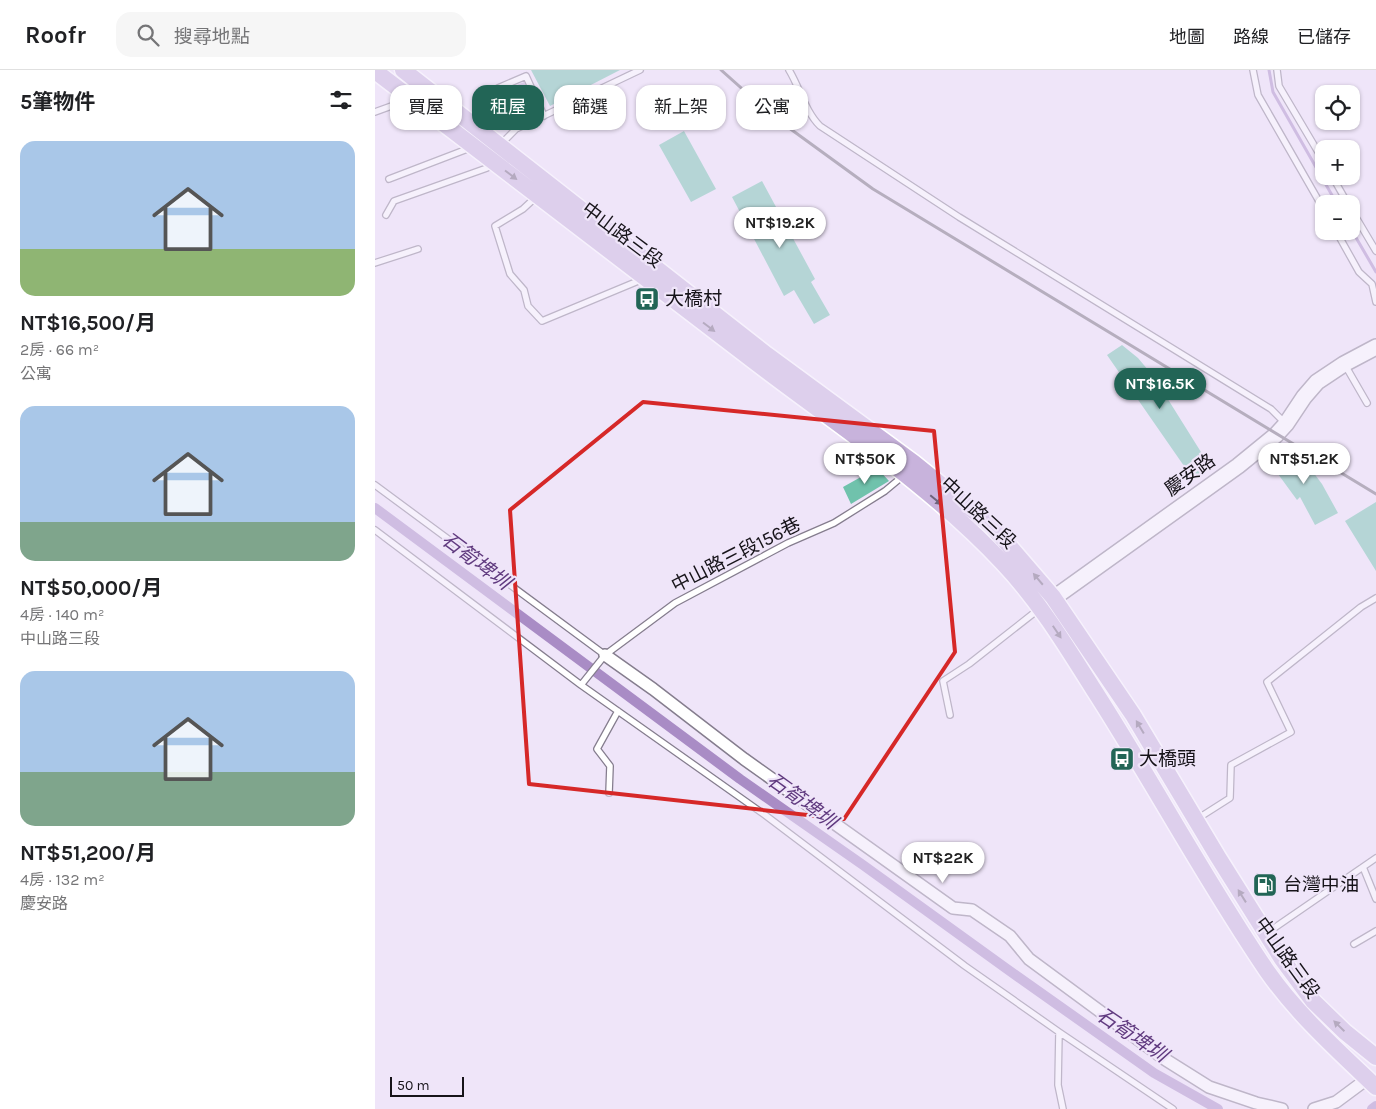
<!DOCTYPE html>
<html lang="zh-TW">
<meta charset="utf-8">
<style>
body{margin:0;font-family:Karla,"Noto Sans TC",sans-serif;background:#f6f6f6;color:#202124;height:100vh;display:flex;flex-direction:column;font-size:19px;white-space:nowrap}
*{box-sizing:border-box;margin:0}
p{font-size:16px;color:#757577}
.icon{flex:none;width:28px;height:28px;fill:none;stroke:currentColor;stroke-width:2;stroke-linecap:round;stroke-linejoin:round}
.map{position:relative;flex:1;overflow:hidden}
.drawer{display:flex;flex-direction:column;background:#fff;width:375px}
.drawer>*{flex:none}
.guide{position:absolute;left:15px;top:15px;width:475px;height:45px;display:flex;gap:10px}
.tools{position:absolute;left:940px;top:15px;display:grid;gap:10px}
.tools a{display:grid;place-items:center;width:45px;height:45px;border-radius:10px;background:#fff;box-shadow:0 1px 4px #0004;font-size:25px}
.scale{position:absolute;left:15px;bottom:12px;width:74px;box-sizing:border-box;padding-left:5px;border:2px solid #161319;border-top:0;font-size:14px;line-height:18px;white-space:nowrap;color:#161319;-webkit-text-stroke:4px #efe5f9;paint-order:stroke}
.price{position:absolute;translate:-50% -42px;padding:0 11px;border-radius:18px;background:#fff;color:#222;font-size:16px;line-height:32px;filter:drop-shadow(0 1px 2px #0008)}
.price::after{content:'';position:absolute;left:50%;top:30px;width:15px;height:11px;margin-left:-8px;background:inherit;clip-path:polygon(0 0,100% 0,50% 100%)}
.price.current{background:#226556;color:#fff}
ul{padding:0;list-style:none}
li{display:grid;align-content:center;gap:10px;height:265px;padding:0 20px}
li span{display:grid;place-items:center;height:155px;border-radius:15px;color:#555}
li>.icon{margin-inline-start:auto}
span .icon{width:90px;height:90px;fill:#fffc;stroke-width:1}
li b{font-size:21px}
h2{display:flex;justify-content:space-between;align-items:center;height:60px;padding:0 20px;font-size:21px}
.pill{padding:0 18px;border-radius:15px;background:#fff;box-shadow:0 1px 4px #0004;font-size:18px;line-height:45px}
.pill.current{background:#226556;color:#fff}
header{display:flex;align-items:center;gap:30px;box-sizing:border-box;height:70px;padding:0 25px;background:#fff;border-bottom:1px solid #e0e0e0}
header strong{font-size:24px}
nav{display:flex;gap:28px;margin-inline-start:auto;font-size:18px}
.search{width:350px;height:45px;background:#f6f6f6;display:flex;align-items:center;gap:12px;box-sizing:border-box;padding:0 18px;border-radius:15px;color:#757577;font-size:19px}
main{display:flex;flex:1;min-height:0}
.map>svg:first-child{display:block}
.green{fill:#cbb5e0}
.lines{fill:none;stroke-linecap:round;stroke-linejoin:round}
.stream{stroke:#a98cc5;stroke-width:3}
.canal{stroke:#a98cc5;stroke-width:10}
.building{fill:#70c2ac}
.lane-casing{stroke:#857d8e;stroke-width:8}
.street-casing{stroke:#857d8e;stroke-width:14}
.secondary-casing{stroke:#857d8e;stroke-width:18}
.primary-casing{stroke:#fff;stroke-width:19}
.lane{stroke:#fff;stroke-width:5.5}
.street{stroke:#fff;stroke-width:11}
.secondary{stroke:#fff;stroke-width:15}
.primary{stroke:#c8b3dc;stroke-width:16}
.rail{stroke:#716b77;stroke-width:3}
.oneway{fill:#6f637a}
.marked{fill:none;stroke:#d62828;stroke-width:4;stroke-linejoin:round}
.labels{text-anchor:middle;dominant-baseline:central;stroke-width:4.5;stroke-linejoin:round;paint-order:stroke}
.street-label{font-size:19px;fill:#161319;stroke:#efe5f9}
.poi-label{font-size:19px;fill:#161319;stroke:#efe5f9;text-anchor:start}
.water-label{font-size:20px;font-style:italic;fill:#603a7f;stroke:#efe5f9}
</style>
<header>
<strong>Roofr</strong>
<div class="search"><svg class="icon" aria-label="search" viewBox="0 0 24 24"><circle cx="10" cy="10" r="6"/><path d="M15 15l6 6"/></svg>搜尋地點</div>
<nav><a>地圖</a><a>路線</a><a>已儲存</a></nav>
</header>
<main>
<section class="drawer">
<h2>5筆物件<svg class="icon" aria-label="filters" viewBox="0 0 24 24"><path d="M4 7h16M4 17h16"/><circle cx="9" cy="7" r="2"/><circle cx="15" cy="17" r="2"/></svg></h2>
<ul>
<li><span style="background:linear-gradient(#a9c7e8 70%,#8fb573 0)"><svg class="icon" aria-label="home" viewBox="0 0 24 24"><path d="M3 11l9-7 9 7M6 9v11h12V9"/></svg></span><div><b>NT$16,500/月</b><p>2房 · 66 m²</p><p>公寓</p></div></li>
<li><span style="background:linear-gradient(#a9c7e8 75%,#7fa58c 0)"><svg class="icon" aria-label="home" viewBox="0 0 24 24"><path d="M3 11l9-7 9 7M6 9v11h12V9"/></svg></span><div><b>NT$50,000/月</b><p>4房 · 140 m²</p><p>中山路三段</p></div></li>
<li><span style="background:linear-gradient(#a9c7e8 65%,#7fa58c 0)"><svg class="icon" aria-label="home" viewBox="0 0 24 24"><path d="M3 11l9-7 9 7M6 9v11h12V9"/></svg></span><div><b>NT$51,200/月</b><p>4房 · 132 m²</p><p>慶安路</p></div></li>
</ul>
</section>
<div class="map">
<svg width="1001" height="1039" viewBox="0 0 1001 1039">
<rect width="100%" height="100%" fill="#efe5f9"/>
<path class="green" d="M149,12L158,28L149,37L141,38L126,22Z"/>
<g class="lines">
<path class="stream" d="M894,0L898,22L962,134
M976,159L1001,202"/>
<path class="canal" d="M0,438L365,709L488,795L632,899L779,1003L843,1039
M997,1039L1001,1036"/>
</g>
<path class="building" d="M156,0H245L175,36Z
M309,61L341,119L316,132L284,75Z
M387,111L440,209L436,212L455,245L439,254L419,220L409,226L357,127Z
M747,275L763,288L779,307L836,398L818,409L732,285Z
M903,376L923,389L926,386L947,414L963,443L940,455L925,427L922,430L903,404L910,399L893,387Z
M502,398L514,411L476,434L468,417Z
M1001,432V501L970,451Z"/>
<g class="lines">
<defs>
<path id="lane" d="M414,0C425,18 430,41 445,56L584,147L896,339L911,354
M878,0L883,25L949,140
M902,0L904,16L949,92
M0,42L33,30
M153,54L119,25L123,18L151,6L169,46
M125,75L141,59L265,0
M957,106L973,134
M14,109L95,78
M162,126L148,139L120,156L135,204L149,220L153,236L167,251L268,209
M976,139L1001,181
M11,145L19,131L112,98L115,92
M961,161L984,202L997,214L1001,232
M0,193L43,179
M970,295L992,333
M0,415L230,585
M0,460L206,615L390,745L590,896L684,962L683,1015L688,1039
M206,615L230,585L300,533L413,473L459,453L510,421L528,406
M575,645L568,611L594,594L664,539
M234,723L235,696L222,679L243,641
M822,749L855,728L856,695L916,662L892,612L986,537L1001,528
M988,797L1001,829
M892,863L1001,788
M979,874L1001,861
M684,962L798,1039"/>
<path id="street" d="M230,585L278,619L369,689L578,838L597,840L635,866L654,889L791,990L834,1017L881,1033L907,1039
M939,1039L961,1032L992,1009"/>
<path id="secondary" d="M669,535L863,396L901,365L911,354L929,327L942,312L969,294L1001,277"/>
<path id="primary" d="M28,0L392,285L539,393L617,456L678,527L758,645L843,787L907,889L938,931L970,962L1001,987
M0,1C127,98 253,196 380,292C465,357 555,415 628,493C663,530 690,574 717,617C777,710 830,810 892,901C922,944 963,981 1001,1017"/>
</defs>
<use href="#lane" class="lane-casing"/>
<use href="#street" class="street-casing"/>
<use href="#secondary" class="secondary-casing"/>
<use href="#primary" class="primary-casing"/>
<use href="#lane" class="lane"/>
<use href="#street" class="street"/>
<use href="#secondary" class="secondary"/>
<use href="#primary" class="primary"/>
<path class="rail" d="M346,0L399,47L498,119L1001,424"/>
</g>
<defs><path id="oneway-solid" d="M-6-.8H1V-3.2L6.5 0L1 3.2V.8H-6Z" transform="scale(1.25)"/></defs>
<g class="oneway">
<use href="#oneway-solid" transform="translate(136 105) rotate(37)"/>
<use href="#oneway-solid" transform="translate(334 257) rotate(37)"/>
<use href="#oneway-solid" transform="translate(561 430) rotate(40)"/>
<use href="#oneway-solid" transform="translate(663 509) rotate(-130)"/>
<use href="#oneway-solid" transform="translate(682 562) rotate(56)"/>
<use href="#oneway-solid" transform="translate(765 657) rotate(-121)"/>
<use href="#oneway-solid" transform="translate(867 826) rotate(-122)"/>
<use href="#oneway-solid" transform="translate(964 956) rotate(-136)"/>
</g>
<path d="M0 0H1001V1039H0ZM268,332L559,361L580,582L469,749L154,714L135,440Z" fill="#efe5f9" fill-opacity=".55" fill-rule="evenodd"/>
<path class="marked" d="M268,332L559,361L580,582L469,749L154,714L135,440Z"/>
<defs>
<symbol id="bus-square" viewBox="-11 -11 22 22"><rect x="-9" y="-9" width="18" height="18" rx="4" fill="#226556" stroke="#efe5f9"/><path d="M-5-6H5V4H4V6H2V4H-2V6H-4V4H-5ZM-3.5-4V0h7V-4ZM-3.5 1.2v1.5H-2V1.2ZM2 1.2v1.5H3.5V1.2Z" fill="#fff"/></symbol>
<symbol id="fuel-square" viewBox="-11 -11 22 22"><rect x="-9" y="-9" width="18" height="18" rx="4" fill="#226556" stroke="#efe5f9"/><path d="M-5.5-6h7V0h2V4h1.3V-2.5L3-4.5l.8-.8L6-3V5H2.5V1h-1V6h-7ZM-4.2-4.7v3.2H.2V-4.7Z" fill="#fff"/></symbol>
</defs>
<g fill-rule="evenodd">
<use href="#bus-square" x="258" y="215" width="28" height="28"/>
<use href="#bus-square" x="733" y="675" width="28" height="28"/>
<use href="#fuel-square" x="876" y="801" width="28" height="28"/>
</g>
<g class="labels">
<g class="street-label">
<text transform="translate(247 165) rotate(37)">中山路三段</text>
<text transform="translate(815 405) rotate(-36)">慶安路</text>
<text transform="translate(603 443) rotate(43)">中山路三段</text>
<text transform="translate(361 485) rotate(-27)">中山路三段156巷</text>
<text transform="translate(912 888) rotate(54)">中山路三段</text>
</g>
<g class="poi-label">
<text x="290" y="229">大橋村</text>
<text x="764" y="689">大橋頭</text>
<text x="908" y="815">台灣中油</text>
</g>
<g class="water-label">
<text transform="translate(101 491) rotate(37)">石筍埤圳</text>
<text transform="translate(427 731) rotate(36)">石筍埤圳</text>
<text transform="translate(757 965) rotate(34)">石筍埤圳</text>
</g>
</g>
</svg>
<div class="tools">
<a><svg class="icon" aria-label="locate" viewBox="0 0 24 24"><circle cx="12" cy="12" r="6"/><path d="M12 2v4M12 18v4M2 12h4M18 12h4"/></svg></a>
<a>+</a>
<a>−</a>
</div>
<div class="scale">50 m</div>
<b class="price" style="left:405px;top:179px">NT$19.2K</b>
<b class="price current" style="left:785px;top:340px">NT$16.5K</b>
<b class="price" style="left:490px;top:415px">NT$50K</b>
<b class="price" style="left:929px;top:415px">NT$51.2K</b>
<b class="price" style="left:568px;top:814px">NT$22K</b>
<div class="guide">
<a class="pill">買屋</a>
<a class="pill current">租屋</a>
<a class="pill">篩選</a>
<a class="pill">新上架</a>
<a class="pill">公寓</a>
</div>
</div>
</main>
